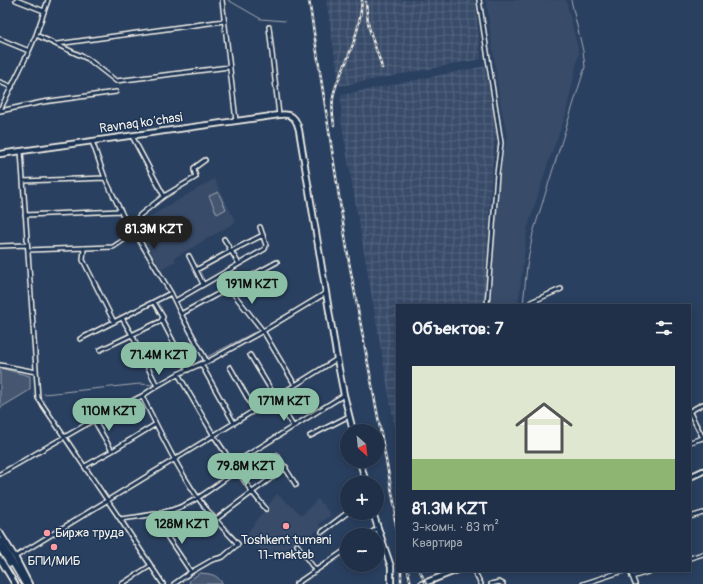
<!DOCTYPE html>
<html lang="ru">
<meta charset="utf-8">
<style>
body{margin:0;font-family:Pangolin,sans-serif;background:#28384f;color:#f1f3f6;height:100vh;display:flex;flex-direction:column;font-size:15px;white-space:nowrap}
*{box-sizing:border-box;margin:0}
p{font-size:13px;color:#a2a9b4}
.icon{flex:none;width:22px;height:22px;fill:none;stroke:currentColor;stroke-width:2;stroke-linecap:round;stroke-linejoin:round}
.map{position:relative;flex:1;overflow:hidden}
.sheet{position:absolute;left:396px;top:304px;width:295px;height:268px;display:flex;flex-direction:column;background:#203048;border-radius:0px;box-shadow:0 2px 10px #0003,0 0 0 1px #3d4b60}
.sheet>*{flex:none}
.needle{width:26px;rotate:153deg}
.tools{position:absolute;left:340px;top:424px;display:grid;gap:8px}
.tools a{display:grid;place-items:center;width:44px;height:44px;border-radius:50%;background:#203048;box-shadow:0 2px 10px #0003,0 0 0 1px #3d4b60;font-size:20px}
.price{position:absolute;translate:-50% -34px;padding:0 9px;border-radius:14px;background:#8abfa5;color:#111;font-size:13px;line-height:26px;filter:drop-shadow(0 1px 2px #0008)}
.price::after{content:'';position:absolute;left:50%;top:24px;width:12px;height:9px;margin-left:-6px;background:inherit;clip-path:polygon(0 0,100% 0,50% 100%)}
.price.selected{background:#222;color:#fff}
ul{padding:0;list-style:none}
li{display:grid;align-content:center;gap:8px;height:212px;padding:0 16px}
li span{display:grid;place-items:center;height:124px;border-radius:0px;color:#555}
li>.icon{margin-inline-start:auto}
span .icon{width:72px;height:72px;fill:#fffc;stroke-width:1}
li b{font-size:17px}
h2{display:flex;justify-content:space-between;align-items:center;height:48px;padding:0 16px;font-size:17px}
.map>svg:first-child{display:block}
.built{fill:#374c69}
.industrial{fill:url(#industrial-grid)}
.pitch{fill:#445771;stroke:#9ca4ac}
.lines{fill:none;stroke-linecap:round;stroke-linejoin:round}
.stream{stroke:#a1a8b0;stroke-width:1}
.street-casing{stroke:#f4f1e8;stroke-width:6}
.secondary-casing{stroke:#f4f1e8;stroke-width:8}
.primary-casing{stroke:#f4f1e8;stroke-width:8}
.street{stroke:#1d3557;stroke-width:3}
.secondary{stroke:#1d3557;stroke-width:4.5}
.primary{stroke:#1d3557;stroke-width:5}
.rail-casing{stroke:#f4f1e8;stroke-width:2.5}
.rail{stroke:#1d3557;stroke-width:1;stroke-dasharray:3;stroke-linecap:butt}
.poi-dot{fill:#ff9aa2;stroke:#1d3557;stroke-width:1.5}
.labels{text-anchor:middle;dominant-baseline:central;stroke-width:3;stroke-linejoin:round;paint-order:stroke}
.street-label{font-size:13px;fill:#f4f1e8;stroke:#1d3557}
.poi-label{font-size:13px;fill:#f4f1e8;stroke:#1d3557}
</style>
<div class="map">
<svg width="703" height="584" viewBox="0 0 703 584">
<defs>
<pattern id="industrial-grid" width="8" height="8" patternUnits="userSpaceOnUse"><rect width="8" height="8" fill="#374c69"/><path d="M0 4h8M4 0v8" fill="none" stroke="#55667e"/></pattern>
</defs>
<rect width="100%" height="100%" fill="#2a4060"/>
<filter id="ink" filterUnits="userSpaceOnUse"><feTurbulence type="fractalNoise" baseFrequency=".025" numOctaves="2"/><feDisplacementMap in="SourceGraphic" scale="8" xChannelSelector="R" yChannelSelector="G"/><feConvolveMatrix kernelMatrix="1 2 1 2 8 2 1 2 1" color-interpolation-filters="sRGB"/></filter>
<g filter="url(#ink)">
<path class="built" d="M486,0H566L579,53L565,117L549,160L527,230L518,305H491L499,176L507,137L500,101Z
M214,179L236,222L174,258L176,261L161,269L136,225Z
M277,494L302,515L318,499L331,515L319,524L321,528L273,560L245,536Z"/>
<path class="industrial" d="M326,0H475L481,59L340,86L339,80L340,79L338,76Z
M485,66L496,133L492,166L484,305H397V441L341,120V95Z"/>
<path class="pitch" d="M218,192L226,209L217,214L209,196Z
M0,368L30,376V390L0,408Z
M200,573C212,574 216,574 223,584H189L190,580Z"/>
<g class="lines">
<path class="stream" d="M228,0L261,19L285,21
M523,305L527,266L533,233L585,67L583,51L571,0
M207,357L253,333
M180,371L204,359
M157,384L170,377
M44,394L140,384L154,385"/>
<defs>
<path id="street" d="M16,0L44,11
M222,0L236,121
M479,0L501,143L497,174L487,305
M269,27L279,115
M36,35L88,59L116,81L229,67
M0,39L29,51
M57,44L224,21
M0,82L12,87
M0,110L29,51L36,35L48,0
M0,111L43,102L116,92
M132,136L164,196
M92,141L105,178L125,220L132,228L171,293L181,314L207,362
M21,151L38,398L120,519L163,584
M23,181L105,178
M25,215L121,211
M224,239L239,264
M0,246L27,245
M84,248L83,260L114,322
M28,250L113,247L131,235L132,228L140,215L164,196L196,177L194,170V168L205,160
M189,256L203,284
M196,270L231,251L263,235
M229,288L263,331L295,385
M175,301L265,249L266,245L260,227
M531,305V302L561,289
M181,314L277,262
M122,318L132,335L157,386
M162,320L188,370
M80,339L171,293
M100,350L161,321L163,317L154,302
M250,355L293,426
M201,364L234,423
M0,365L36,372
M230,367L255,411
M178,374L214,436L252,492L266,509
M142,396C159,430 176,466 198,498C209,514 224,529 238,544L223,557L212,560L191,572L174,584
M690,411L703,404
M690,413L703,438
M94,420L112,451
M310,436L349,416
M690,442L703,438
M277,455L296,485
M233,464L344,395
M85,466L112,451L156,424
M0,474L94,420L142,396L157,386L178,374L201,364L207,362L263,331L326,293
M690,517L703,513
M120,519C138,517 155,515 172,510C197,502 217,484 238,470
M215,520L286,467
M160,526L191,572
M322,532L347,513
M368,535L378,528
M297,545L316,571
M15,557L234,423L337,359
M690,558L703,554
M474,571L481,584
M630,571L635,584
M632,577L651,571
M122,584L150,566
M296,584L347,549
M491,584L499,582L503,584
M583,584L623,571"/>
<path id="secondary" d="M0,154L279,115C292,113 296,118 299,130L337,359L344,395L353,431
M360,461L366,483
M690,477L703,471
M373,513L391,567V584
M0,533L15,557L29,584
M0,559L15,584
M422,584L455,571"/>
<path id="primary" d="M0,541L25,584
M0,548L10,564"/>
</defs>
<use href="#street" class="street-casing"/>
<use href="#secondary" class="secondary-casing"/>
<use href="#primary" class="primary-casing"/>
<use href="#street" class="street"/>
<use href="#secondary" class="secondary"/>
<use href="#primary" class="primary"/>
<defs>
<path id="rail" d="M309,0L349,262L397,519
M366,2C367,12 367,21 370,31C373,43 379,55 382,68
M334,125C329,94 336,86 347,60C355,41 361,20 362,0
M394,515L397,529
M408,571L411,584
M420,571L426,584
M401,584V571"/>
</defs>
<use href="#rail" class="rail-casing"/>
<use href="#rail" class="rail"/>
</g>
</g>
<g class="poi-dot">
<circle cx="286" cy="526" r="4"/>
<circle cx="47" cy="533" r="4"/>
<circle cx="54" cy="547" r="4"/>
</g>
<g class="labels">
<g class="street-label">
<text transform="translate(141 123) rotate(-8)">Ravnaq ko‘chasi</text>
</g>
<g class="poi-label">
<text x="55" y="533" text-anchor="start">Биржа труда</text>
<text x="286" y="540">Toshkent tumani<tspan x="286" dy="15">11-maktab</tspan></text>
<text x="54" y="561">БПИ/МИБ</text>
</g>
</g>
</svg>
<div class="tools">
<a><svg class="needle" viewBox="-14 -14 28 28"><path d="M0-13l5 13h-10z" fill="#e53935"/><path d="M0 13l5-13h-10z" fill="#a2a9b4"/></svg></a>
<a>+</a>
<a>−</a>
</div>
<b class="price selected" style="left:154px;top:250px">81.3M KZT</b>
<b class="price" style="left:252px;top:305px">191M KZT</b>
<b class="price" style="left:159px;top:376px">71.4M KZT</b>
<b class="price" style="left:284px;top:422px">171M KZT</b>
<b class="price" style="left:109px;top:432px">110M KZT</b>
<b class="price" style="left:246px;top:487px">79.8M KZT</b>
<b class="price" style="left:182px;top:545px">128M KZT</b>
<section class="sheet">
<h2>Объектов: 7<svg class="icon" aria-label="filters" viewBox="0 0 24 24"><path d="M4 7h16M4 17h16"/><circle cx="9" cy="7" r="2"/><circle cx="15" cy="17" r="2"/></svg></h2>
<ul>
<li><span style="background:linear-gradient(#dfe7d0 75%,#8fb573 0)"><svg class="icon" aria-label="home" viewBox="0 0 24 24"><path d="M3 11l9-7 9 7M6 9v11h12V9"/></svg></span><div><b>81.3M KZT</b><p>3-комн. · 83 m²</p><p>Квартира</p></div></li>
</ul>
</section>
</div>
